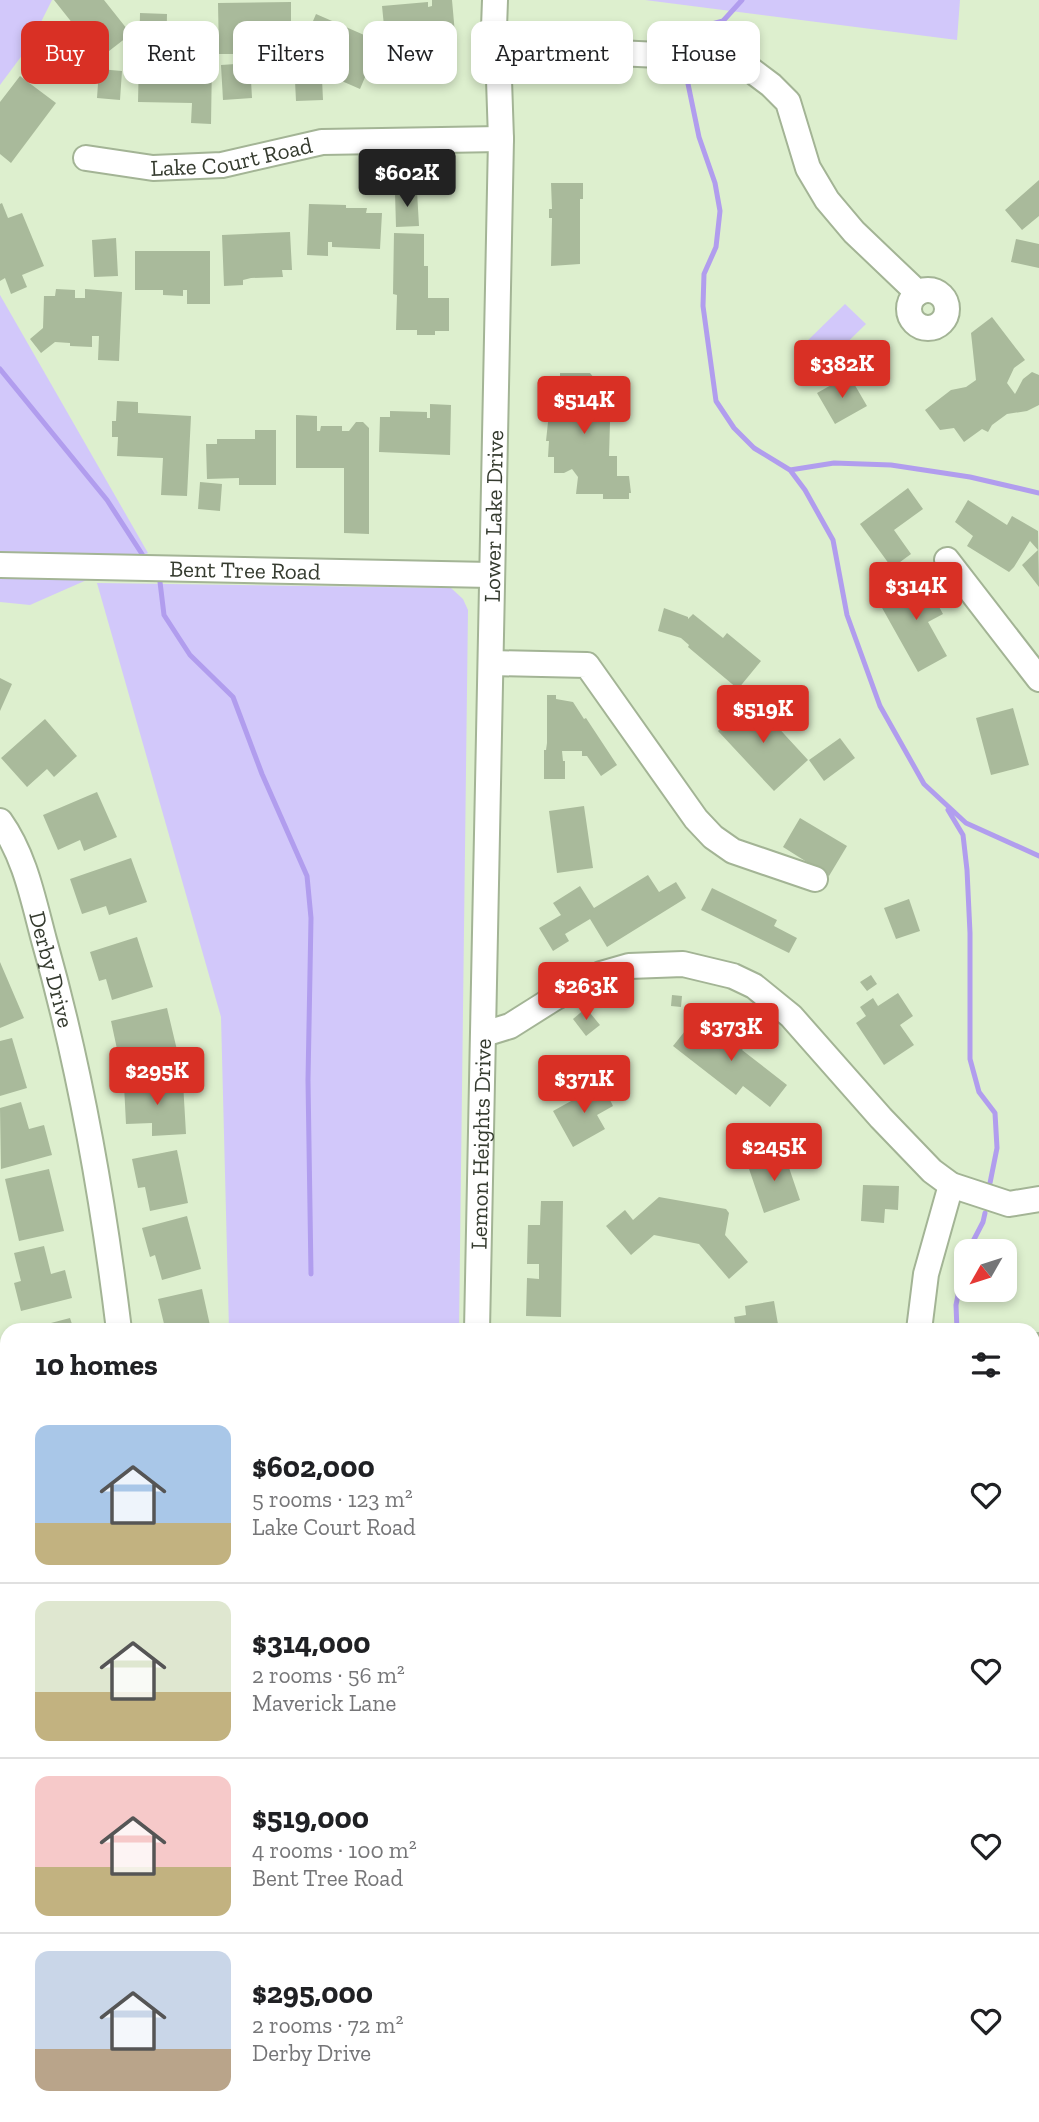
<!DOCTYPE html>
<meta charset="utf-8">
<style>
body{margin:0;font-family:"Zilla Slab",serif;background:#f2f2f2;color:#202124;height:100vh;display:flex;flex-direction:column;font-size:26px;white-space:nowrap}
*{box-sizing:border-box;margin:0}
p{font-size:23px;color:#757577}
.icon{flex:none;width:38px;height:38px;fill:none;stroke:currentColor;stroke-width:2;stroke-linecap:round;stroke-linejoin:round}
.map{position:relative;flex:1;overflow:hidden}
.sheet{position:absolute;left:0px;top:1323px;width:1040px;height:800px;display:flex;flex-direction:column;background:#fff;border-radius:21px 21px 0 0;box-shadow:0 4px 10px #0003}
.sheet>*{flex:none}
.top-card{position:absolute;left:21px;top:21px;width:998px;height:63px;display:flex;gap:14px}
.needle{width:46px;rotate:231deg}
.tools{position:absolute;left:954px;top:1239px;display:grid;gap:14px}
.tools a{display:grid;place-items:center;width:63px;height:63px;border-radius:14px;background:#fff;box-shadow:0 4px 10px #0003;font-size:35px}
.price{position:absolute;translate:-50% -60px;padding:0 16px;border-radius:7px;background:#d93025;color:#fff;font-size:23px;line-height:46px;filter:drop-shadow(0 2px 4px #0008)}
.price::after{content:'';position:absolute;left:50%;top:42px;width:21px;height:16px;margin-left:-10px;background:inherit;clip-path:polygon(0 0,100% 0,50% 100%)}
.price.selected{background:#222;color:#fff}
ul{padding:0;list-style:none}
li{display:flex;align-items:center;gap:21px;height:175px;padding:0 35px}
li+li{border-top:2px solid #e0e0e0}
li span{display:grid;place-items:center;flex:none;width:196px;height:140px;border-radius:14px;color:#555}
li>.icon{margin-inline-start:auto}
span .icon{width:84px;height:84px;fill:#fffc;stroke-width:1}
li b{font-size:30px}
h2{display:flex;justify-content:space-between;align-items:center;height:84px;padding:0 35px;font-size:30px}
.chip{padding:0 24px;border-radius:14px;background:#fff;box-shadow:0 4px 10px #0003;font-size:24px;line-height:63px}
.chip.selected{background:#d93025;color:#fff}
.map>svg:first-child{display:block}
.green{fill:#d2c8fa}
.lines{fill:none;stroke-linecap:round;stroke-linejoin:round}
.stream{stroke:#b19dee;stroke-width:5}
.building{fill:#a9ba9b}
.minor-casing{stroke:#a3b495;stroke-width:28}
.minor{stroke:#fff;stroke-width:24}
.labels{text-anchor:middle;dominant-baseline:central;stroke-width:5;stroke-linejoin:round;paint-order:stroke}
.street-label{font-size:23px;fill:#353b2f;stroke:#fff}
</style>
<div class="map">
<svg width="1039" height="2122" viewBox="0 0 1039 2122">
<rect width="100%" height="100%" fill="#ddefce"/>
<path class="green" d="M0,0H52L29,46L0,85Z
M645,0H960L957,40Z
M0,295L148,553L30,605L0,602Z
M845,304L866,324L820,369L800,348Z
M97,583L451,588L463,599L468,610L459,1330H229L221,1017Z"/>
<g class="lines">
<path class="stream" d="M696,33L701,27L723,21L742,0
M687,79L699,137L715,183L720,211L716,247L704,274L703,306L716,401L734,428L754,448L790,470L805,490L833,540L847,615L880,706L924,784L966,823L1039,856
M0,369L107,500L142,554
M790,470L834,463L891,465L970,477L1039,493
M160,582L164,615L190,655L233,697L262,774L307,876L311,918L308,1080L311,1274
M948,810L963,835L967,870L970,933V1059L979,1092L995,1113L997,1148L990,1183
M968,1251L983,1222L985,1213
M957,1330L956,1305L966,1255"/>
</g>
<path class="building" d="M54,0H104L131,34L100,58Z
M432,0H452L456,45L419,48V43L386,46L382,6L428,2V7L432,6Z
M291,2V48H242V54H219L218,3Z
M140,13L167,14L166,60L212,61L211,124L191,123L192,103L138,102Z
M316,14L371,38L367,45L377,49L360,89L296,61Z
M250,63L252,98L223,100L221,65Z
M99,69L122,71L120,100L97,98Z
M20,76L56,103L11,163L0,154V102Z
M322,79L323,100L296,101L295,81Z
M1039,180V216L1022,230L1005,210Z
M551,183H583V199H580V264L551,266L552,218H549V209H552Z
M417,191L419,226L396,227L395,192Z
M2,203L8,218L22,213L44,266L22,275L27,287L11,294L5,278L0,281V204Z
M309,204L346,205V208H367L366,213H382L380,249L332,247V242H328V256L307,255Z
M290,232L292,270H282L283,277L251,278L243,280V285L224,286L222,235Z
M394,233L424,234V266H428V298H449V331H435V335H417V330H396L397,295L393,294Z
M116,238L118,276L94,277L92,240Z
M1016,239L1039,244V268L1011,262Z
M135,251H210V304H187V290H183V296L163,295V290H135Z
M56,289L75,290V298H85V289L122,292L119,361L98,360L99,336H92V347L70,346V343L55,342L41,353L30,339L43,328L44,296H55Z
M992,317L1025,360L1014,368L1007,383L1015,394L1023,379L1032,372L1039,375V405L1027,411L1007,414L992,425L988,432L982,429L964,442L954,428L940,430L925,410L951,390L966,387L976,380L971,333Z
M560,373H590L604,390L611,389L609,456H617V476H629L631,493H629V499H603V494H576L578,477L572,469L564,473H554V457H548L549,441H546L549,413L545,409V401L551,396L556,397L552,383L555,377H560Z
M849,375L867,406L835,424L817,393Z
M117,401L138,402V413L191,416L187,496L161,495L163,458L117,456L118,437H112V421H116Z
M430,404L451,405L450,455L379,452L380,417H390V411L427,412V418H430Z
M296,415L317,416V431H320L321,426H342V431H349L356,422H363L369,428V534L344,533V468H296Z
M255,430H276V485H239V478L207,479L206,444H217V439H255Z
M200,482L222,484L220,511L198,509Z
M908,488L923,509L894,530L911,554L892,568L860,524Z
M968,500L1007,525L1012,516L1038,531L1039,587L1022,565L1038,550L1030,541L1014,567L1009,572L967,546L973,536L955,522Z
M920,572L943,614L928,622L947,656L918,672L881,606L903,594L898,584Z
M664,608L688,617V619L693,614L723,638L727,633L761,661L738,689L688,647L689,645L681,638L658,631Z
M0,678L12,684L0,711Z
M547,695H556V699L573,702L584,719L586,718L617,765L601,776L587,756H582V751H562L563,761H565V779H544V750H546L547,743Z
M752,699L808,760L774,791L718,731Z
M1013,708L1029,765L991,775L976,718Z
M45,719L77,756L54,777L47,769L27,787L1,758Z
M840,738L855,758L824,781L809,760Z
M97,792L117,837L84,851L80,840L58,850L43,815Z
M584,806L593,868L557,873L549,811Z
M800,818L847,846L829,876L783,847Z
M131,858L147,902L109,915L106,906L82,914L70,879Z
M648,875L659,892L676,882L686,898L607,947L590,919L565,934L569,941L553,951L539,928L561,915L553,903L580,886L594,908Z
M712,888L777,920L774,926L797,938L789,953L701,910Z
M909,899L920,931L896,939L884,908Z
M137,937L153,987L112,1000L106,979L99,981L90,952Z
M0,962L24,1018L0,1028Z
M871,975L877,984L867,991L860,982Z
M898,993L913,1016L900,1025L914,1045L884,1065L856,1023L866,1016L860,1007L873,998L878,1006Z
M672,995L682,996L681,1007L671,1006Z
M167,1008L177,1050L120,1063L111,1021Z
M586,1008L600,1025L586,1036L573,1019Z
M735,1024L752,1038L742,1050L787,1085L770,1107L743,1086L736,1095L673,1046L689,1026L705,1039L714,1029L725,1038Z
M12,1038L27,1088L0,1096V1041Z
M183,1082L186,1134L152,1136V1123L126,1124L124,1085Z
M602,1084L613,1106L597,1115L605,1129L573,1147L553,1111Z
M21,1102L29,1129L44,1125L52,1155L1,1169L0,1108Z
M177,1150L188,1203L150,1211L145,1187L138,1188L132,1159Z
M784,1153L800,1200L764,1213L748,1166Z
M49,1169L64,1231L19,1241L5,1179Z
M863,1185L899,1186L898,1210L885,1209L884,1223L861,1221Z
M659,1197L726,1209L729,1213L725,1235L748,1262L729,1279L699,1244L654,1235L631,1255L606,1226L625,1210L633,1220Z
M541,1201H563L561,1317L526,1316L527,1278L539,1279V1264H527L528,1225H540Z
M187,1216L201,1269L162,1280L155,1255L150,1257L142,1228Z
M44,1246L51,1274L65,1270L72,1298L21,1311L14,1283L21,1281L14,1253Z
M202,1289L211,1330L165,1328L158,1299Z
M774,1301L779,1330H736L734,1317L746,1315L745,1306Z
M70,1318L74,1330H28V1329Z
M1035,1332H1039V1380H1032Z
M1039,1431V1468L1032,1462V1437Z
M1039,1475V1510L1032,1503V1481Z
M0,1631L7,1634V1688L0,1685Z
M1032,1732H1039V1779H1032Z
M1035,1881L1039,1886V1923L1032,1914V1882Z
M1039,1928V1953L1032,1945V1933Z
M0,2065L7,2074V2116H19L11,2122H0Z"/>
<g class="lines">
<defs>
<g id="minor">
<path d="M498,50H554L722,58L747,67L771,85L788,102L808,168L827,200L854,232L918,293"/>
<path id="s1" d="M86,158L153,168L222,165L322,142L501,139"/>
<circle cx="928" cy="309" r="19"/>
<path d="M947,560L1039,679"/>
<path id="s2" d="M0,565L491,575"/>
<path d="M491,663L587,665L696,819L713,837L733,851L815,879"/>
<path id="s3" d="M0,821C25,856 33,899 44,940C80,1067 103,1198 119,1330"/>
<path d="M484,1034L510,1026L556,997L601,974L629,966L683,964L733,976L754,986L791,1016L881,1118L932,1171L951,1185L1009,1204L1039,1199"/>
<path id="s4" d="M477,1330L501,139L498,50L494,28L495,0"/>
<path d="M919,1330L926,1274L951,1185"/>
<path d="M0,1744H7"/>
<path d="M0,2034L7,2032"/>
<path d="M1032,2055L1039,2053"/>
<path d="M472,2116V2122"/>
<path d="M581,2122L645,2116"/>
</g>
</defs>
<use href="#minor" class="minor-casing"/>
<use href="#minor" class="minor"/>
</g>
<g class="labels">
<g class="street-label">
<text stroke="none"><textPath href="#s1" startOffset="147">Lake Court Road</textPath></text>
<text stroke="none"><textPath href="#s4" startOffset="814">Lower Lake Drive</textPath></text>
<text stroke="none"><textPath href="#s2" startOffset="245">Bent Tree Road</textPath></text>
<text stroke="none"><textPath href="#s3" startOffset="158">Derby Drive</textPath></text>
<text stroke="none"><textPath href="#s4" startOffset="186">Lemon Heights Drive</textPath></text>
</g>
</g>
</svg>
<div class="tools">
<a><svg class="needle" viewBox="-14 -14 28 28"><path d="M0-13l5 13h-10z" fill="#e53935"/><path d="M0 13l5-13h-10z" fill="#757577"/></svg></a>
</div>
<b class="price selected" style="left:407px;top:209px">$602K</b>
<b class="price" style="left:842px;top:400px">$382K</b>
<b class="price" style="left:584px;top:436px">$514K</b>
<b class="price" style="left:916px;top:622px">$314K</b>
<b class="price" style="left:763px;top:745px">$519K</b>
<b class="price" style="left:586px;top:1022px">$263K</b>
<b class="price" style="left:731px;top:1063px">$373K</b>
<b class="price" style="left:157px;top:1107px">$295K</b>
<b class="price" style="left:584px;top:1115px">$371K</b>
<b class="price" style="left:774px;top:1183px">$245K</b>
<div class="top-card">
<a class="chip selected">Buy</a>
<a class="chip">Rent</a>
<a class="chip">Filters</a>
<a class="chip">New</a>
<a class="chip">Apartment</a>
<a class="chip">House</a>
</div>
<section class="sheet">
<h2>10 homes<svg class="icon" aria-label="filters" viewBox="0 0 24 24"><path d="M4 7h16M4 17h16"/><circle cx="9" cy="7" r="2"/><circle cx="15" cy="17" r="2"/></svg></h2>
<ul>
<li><span style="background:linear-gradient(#a9c7e8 70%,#c2b280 0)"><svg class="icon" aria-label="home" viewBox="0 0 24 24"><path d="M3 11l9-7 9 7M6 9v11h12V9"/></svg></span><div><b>$602,000</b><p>5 rooms · 123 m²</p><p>Lake Court Road</p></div><svg class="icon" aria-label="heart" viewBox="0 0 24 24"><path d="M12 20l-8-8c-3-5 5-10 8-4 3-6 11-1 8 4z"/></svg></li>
<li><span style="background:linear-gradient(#dfe7d0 65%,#c2b280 0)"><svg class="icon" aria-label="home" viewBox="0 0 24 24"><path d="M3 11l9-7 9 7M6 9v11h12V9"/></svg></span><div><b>$314,000</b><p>2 rooms · 56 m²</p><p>Maverick Lane</p></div><svg class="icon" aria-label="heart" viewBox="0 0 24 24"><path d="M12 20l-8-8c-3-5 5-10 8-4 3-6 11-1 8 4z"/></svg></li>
<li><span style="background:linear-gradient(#f6c9c9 65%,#c2b280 0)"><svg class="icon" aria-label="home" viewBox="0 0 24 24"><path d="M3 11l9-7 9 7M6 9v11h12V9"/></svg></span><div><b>$519,000</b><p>4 rooms · 100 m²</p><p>Bent Tree Road</p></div><svg class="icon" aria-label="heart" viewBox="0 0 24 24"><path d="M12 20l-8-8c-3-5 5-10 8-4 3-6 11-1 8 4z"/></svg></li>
<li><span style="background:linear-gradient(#c9d6e8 70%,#b9a48a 0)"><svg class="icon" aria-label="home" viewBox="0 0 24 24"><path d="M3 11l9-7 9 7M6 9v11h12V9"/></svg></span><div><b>$295,000</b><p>2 rooms · 72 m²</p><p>Derby Drive</p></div><svg class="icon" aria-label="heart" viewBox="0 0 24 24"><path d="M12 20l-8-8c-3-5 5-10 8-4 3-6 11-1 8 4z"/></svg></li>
</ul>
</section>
</div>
